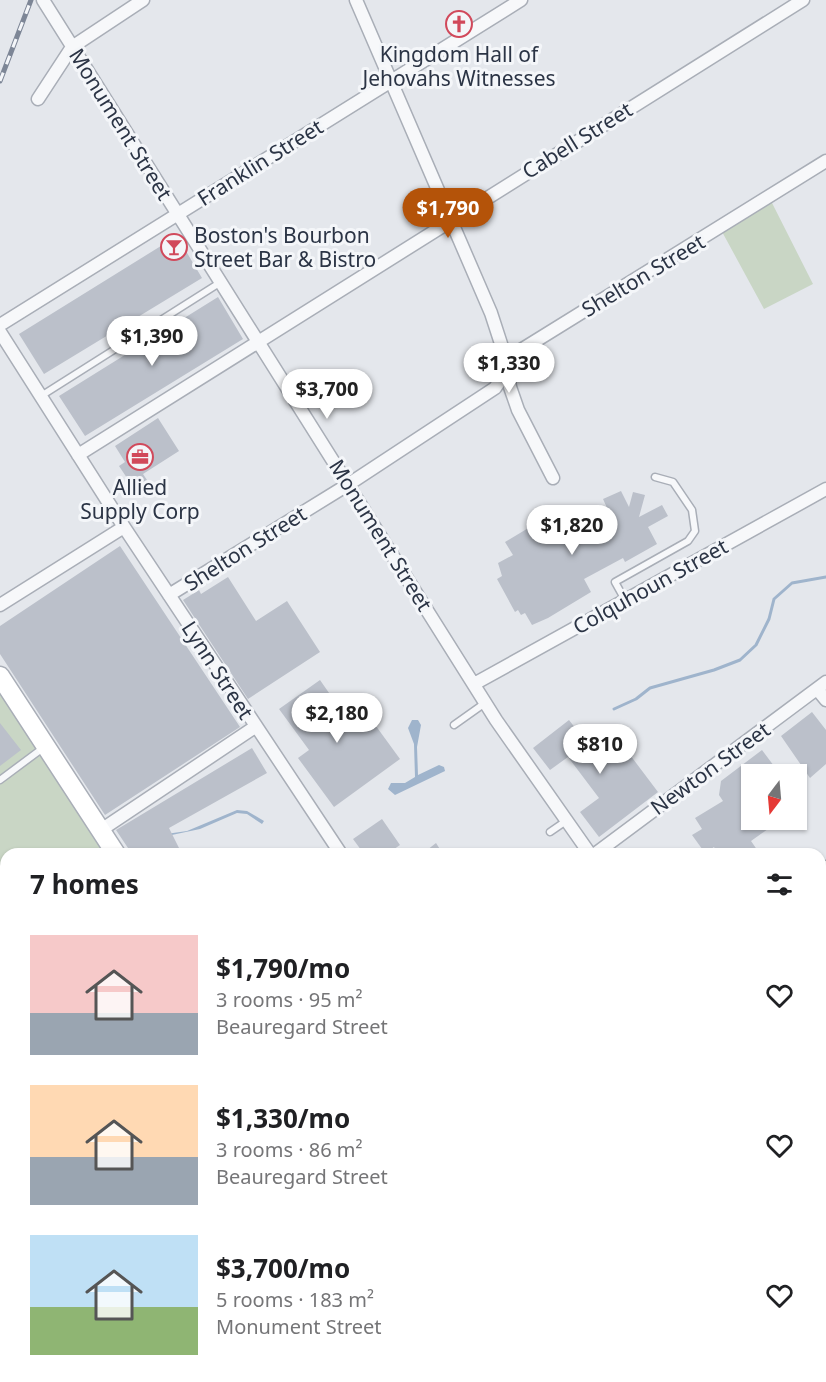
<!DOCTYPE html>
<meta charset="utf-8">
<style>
body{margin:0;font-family:"Noto Sans",sans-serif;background:#f2f2f2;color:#202124;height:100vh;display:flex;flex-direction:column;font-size:22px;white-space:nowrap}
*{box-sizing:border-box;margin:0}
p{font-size:20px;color:#757577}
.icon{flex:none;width:33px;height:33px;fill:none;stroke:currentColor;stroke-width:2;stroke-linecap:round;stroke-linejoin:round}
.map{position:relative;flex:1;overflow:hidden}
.sheet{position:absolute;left:0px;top:848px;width:826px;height:536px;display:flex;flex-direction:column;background:#fff;border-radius:18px 18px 0 0;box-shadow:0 2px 4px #0004}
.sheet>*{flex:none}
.needle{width:39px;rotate:196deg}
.fabs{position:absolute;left:741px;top:764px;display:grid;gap:12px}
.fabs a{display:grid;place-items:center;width:66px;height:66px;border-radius:0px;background:#fff;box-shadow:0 2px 4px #0004;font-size:30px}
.price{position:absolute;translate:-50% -51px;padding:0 14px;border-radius:21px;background:#fff;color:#222;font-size:20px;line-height:39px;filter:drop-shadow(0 2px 3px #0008)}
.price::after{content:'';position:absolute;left:50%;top:36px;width:18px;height:14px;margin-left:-9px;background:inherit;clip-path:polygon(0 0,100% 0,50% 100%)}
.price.active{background:#b45309;color:#fff}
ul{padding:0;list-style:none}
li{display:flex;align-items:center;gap:18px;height:150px;padding:0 30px}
li span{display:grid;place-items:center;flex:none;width:168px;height:120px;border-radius:0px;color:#555}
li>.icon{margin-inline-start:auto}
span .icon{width:72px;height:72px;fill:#fffc;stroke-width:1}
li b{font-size:26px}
h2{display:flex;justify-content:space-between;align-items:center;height:72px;padding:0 30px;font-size:26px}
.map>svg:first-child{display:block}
.built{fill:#d2d6de}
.green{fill:#c9d6c5}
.water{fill:#9fb4cc}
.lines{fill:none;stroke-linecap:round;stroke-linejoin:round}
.stream{stroke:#9fb4cc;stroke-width:3}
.building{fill:#bbc0ca}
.lane-casing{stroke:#a9aeb7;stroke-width:9}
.street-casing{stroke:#a9aeb7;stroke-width:15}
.secondary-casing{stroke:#a9aeb7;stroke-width:21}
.path{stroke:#c2c5cb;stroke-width:2;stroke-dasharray:4.5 4.5;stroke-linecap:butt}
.lane{stroke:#f7f8fa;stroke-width:6}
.street{stroke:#f7f8fa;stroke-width:12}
.secondary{stroke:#fff;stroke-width:18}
.rail-casing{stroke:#7d8696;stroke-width:5}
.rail{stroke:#f4f6f9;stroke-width:3;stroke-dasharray:9;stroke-linecap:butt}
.labels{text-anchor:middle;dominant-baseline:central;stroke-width:6;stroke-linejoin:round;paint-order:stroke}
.poi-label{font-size:21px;fill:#2b3445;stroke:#f4f6f9}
.street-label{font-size:21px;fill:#2b3445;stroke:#f4f6f9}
</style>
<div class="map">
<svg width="826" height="1382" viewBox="0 0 826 1382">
<rect width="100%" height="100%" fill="#e4e7ec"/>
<path class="built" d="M820,1201L826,1211V1357L820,1360Z
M676,1377H783L763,1382H676Z"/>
<path class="green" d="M769,197L813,284L764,309L720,228Z
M0,688L106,853L6,854V963L0,968Z"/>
<path class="water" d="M412,720H418L421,725L417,747L418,775L439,765L444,767L445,771L395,795L388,789L391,783H405L415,777L414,744L408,728Z
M237,810L247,811L264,821L262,824L247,814L237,813L200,829L167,836L133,853L127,852L166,834L187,831Z"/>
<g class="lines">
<path class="stream" d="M614,709L636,699L650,688L714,670L740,660L756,645L769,619L774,599L792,583L826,577"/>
</g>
<path class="building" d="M177,236L202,278L44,374L19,334Z
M218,297L243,339L85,436L59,396Z
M158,418L179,451L143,474L153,489L146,493L136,477L129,481L119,466L125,462L115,446Z
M621,491L629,507L633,492L645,495L639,517L662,505L668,516L648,527L657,544L625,562L623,558L584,579L591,592L548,618L532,625L525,613L521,615L518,610L515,612L497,579L502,576L498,563L513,555L505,542L550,515L556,514L569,537L590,526L593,514L612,519L603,499Z
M120,546L240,727L105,815L0,654V626Z
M228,577L256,621L287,601L320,652L248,699L183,600L199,590L201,594Z
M320,680L350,723L365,711L400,759L334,807L298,758L309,750L279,709Z
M812,712L826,730V764L810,778L781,736Z
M569,720L593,751L615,735L658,792L599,837L580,812L599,798L568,757L550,770L533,748Z
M0,723L21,750L0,766Z
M252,748L267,773L169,828L182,854H132L116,830Z
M762,750L780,774H752V819H782L751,841L760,854H718L714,847L705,853L692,835L702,829L695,818L723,801L719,795L721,781Z
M382,819L400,845L387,854H364L353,839Z
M436,843L443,854H422Z"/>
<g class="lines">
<defs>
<path id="lane" d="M41,396L221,282
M625,600L615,582L688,541L695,531L692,510L673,482L655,477
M454,725L485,703
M0,780L43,748
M550,832L566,821
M0,1149L6,1145
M820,1225L826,1222
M0,1291L6,1287
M493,1377L496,1382
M611,1377V1382
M639,1377L640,1382
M51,1382L63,1377
M524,1382L538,1377
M570,1382L575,1377"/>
<path id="street" d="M43,0L496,720L590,854
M356,0L491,313L505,356L510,387L518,410L553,478
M38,99L72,47L143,0
M0,325L521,0
M0,332L124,527L341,854
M78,455L803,0
M169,595L349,484L495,388L521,350L826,161
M0,605L124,527
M474,684L826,489
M817,689L826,700
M101,830L255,727
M595,854L826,682
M0,974L6,970
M0,1038L6,1048
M820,1058L826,1054
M820,1186L826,1196
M216,1377L219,1382
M669,1377L670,1382
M372,1382L379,1377"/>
<path id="secondary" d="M0,676L116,854
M820,875L826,870
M820,1369L826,1366
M453,1377L456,1382
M792,1382L803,1377"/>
</defs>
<use href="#lane" class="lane-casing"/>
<use href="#street" class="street-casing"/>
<use href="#secondary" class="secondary-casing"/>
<path class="path" d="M0,873H6
M820,1238L826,1247
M820,1339L826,1337
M114,1382L121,1377
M718,1382L736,1377"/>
<use href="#lane" class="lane"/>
<use href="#street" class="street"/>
<use href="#secondary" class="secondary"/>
<defs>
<path id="rail" d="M0,81L31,0"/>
</defs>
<use href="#rail" class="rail-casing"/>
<use href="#rail" class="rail"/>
</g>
<defs>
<symbol id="church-ring" viewBox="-11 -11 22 22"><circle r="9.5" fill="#f4f6f9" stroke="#d1495b" stroke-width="1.5"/><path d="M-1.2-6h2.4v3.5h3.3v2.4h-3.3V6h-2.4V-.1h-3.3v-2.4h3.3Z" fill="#d1495b"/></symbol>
<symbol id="bar-ring" viewBox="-11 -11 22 22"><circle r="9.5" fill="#f4f6f9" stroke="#d1495b" stroke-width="1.5"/><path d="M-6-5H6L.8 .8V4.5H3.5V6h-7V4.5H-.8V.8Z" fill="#d1495b"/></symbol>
<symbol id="office-ring" viewBox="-11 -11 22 22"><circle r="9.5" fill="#f4f6f9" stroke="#d1495b" stroke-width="1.5"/><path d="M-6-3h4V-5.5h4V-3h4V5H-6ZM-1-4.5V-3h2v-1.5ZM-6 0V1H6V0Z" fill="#d1495b"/></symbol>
</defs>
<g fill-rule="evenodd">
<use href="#church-ring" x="444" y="9" width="30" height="30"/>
<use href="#bar-ring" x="159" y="232" width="30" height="30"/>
<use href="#office-ring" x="125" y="442" width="30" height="30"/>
</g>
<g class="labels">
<g class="poi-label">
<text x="459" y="54">Kingdom Hall of<tspan x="459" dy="24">Jehovahs Witnesses</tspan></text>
<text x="194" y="235" text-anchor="start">Boston's Bourbon<tspan x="194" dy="24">Street Bar &amp; Bistro</tspan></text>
<text x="140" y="487">Allied<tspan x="140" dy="24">Supply Corp</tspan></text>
</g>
<g class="street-label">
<text transform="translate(121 124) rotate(58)">Monument Street</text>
<text transform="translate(577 140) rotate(-32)">Cabell Street</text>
<text transform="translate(260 162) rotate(-32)">Franklin Street</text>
<text transform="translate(643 275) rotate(-31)">Shelton Street</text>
<text transform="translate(381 535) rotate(58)">Monument Street</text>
<text transform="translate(245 548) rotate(-32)">Shelton Street</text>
<text transform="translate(650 586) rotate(-29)">Colquhoun Street</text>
<text transform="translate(218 670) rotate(57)">Lynn Street</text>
<text transform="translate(710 768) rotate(-36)">Newton Street</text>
</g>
</g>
</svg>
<div class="fabs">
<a><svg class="needle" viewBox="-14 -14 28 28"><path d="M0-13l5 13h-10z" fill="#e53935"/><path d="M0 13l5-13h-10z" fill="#757577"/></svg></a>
</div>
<b class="price active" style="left:448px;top:239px">$1,790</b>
<b class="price" style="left:152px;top:367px">$1,390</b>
<b class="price" style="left:509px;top:394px">$1,330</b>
<b class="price" style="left:327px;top:420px">$3,700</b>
<b class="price" style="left:572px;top:556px">$1,820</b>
<b class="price" style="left:337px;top:744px">$2,180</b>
<b class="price" style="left:600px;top:775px">$810</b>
<section class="sheet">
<h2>7 homes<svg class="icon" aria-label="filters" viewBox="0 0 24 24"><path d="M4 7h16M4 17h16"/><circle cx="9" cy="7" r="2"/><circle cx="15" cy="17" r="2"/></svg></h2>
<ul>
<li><span style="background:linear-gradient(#f6c9c9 65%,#9aa5b1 0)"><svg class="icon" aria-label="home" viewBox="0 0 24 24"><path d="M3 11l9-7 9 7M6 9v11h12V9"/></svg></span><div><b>$1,790/mo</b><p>3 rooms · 95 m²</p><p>Beauregard Street</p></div><svg class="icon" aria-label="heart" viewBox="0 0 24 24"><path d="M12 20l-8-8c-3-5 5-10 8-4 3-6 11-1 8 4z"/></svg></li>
<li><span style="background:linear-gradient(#ffd9b3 60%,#9aa5b1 0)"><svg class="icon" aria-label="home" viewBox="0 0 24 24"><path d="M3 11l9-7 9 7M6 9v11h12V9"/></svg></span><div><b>$1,330/mo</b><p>3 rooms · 86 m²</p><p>Beauregard Street</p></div><svg class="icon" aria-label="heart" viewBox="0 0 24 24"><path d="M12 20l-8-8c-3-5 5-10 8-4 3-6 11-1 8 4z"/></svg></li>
<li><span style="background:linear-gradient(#bfe0f5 60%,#8fb573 0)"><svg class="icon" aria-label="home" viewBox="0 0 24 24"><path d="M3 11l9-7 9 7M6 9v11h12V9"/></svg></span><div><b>$3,700/mo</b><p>5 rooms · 183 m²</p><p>Monument Street</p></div><svg class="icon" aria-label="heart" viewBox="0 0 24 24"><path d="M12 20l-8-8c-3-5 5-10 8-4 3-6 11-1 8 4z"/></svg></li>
</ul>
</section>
</div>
